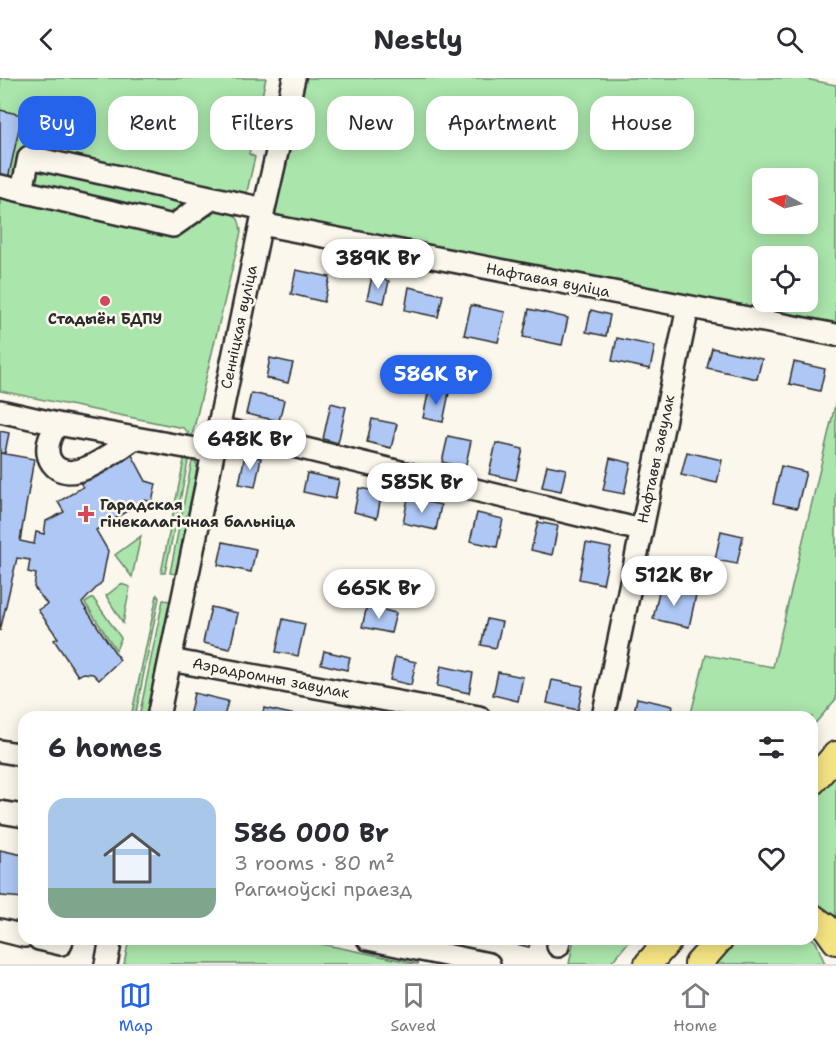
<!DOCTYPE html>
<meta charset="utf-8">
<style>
body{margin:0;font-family:"Shantell Sans",sans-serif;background:#f7f7f7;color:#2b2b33;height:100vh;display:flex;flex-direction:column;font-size:22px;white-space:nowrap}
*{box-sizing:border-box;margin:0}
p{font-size:20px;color:#7c7c81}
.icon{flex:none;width:33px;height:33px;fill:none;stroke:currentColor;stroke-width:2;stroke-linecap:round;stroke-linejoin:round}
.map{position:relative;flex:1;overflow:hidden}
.details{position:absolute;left:18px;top:633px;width:800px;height:234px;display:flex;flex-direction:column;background:#fff;border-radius:18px;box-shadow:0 3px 15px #0003}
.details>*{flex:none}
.top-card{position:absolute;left:18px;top:18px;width:801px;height:54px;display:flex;gap:12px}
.needle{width:39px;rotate:278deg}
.fabs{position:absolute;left:752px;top:90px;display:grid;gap:12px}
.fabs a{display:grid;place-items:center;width:66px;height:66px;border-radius:12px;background:#fff;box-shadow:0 3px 15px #0003;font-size:30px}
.price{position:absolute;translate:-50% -51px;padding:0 14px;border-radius:21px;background:#fff;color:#222;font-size:20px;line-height:39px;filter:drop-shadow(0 2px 3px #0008)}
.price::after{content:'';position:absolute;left:50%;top:36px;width:18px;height:14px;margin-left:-9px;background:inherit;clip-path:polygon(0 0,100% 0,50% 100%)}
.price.on{background:#2563eb;color:#fff}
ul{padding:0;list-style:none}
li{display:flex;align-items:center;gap:18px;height:150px;padding:0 30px}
li span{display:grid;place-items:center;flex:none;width:168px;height:120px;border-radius:18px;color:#555}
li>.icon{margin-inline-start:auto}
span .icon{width:72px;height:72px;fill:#fffc;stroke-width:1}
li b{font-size:26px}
h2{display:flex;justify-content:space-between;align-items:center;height:72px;padding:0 30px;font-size:26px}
.tag{padding:0 21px;border-radius:18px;background:#fff;box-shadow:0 3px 15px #0003;font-size:21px;line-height:54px}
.tag.on{background:#2563eb;color:#fff}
header{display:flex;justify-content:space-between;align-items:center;height:78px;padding:0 30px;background:#fff;font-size:27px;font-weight:700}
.tab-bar{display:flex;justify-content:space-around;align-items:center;height:84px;border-top:2px solid #e1e1e2;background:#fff;font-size:16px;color:#7c7c81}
.tab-bar a{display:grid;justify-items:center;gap:3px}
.tab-bar .on{color:#2563eb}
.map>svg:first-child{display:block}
.green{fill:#aae5ab;stroke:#6a886b;stroke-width:1.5;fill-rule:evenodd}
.building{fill:#aec7f4;stroke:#2b2b2b;stroke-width:1.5}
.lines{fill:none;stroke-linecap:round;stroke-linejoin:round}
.minor-casing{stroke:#2b2b2b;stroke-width:26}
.major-casing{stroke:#2b2b2b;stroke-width:30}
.minor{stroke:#fbf7ec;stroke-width:21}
.major{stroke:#f4e382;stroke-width:26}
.poi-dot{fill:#d1495b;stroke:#fbf7ec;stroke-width:2}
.labels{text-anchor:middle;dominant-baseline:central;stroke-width:5;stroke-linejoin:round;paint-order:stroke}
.street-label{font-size:15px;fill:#2b2b2b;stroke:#fbf7ec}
.poi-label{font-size:15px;font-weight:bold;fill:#2b2b2b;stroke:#fbf7ec}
</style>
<header><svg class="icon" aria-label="back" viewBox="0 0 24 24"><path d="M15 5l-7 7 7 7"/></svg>Nestly<svg class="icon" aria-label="search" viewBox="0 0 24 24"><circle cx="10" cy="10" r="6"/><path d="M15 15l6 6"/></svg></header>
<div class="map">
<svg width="836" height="886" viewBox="0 0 836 886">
<rect width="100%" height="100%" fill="#fbf7ec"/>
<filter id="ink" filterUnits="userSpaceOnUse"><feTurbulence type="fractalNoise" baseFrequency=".0167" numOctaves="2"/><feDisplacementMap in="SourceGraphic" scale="12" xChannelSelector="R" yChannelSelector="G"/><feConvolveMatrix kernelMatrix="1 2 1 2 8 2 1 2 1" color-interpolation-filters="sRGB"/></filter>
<g filter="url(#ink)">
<path class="green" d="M0,0H266L249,76L255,79L246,118L229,133C238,138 240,143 241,154L192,358H188V354L183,350L0,313Z
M301,0H801L836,7V247L273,137ZM762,100H807V146H762ZM762,178H807V224H762Z
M836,323V621L812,649V639H690L706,577L773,589Z
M185,377L189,379L165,495H161Z
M192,383L197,386V390L176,496L170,495Z
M141,458L132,499L115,477Z
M121,506L130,509L123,545L106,518Z
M157,517L159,520L135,639H131Z
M93,520L121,560L116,572L85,525Z
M163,522L170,523L146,639H139Z
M836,694V841L812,824V722Z
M812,860L816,864L825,886H713L733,861Z
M129,861H297L419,886H124Z
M574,861H631L610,886H569Z"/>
<path class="building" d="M0,32L22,37L7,106L0,104Z
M296,192L330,199L324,224L291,216Z
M372,199L389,203L384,225L367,221Z
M409,209L443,217L438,239L405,232Z
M471,227L505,234L498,264L464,257Z
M529,231L568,240L562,267L523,259Z
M591,232L610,237L606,258L586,254Z
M617,260L655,268L650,291L612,283Z
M712,270L762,281L757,301L707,290Z
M270,280L293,285L288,305L266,300Z
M794,284L825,291L820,313L789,306Z
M429,311L449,315L443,344L423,340Z
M251,315L284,322L279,343L246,336Z
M331,325L346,329L338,365L323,361Z
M372,341L397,346L391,370L367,364Z
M0,353L9,355L5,375H0Z
M448,358L471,363L465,390L442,384Z
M496,365L523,371L516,402L489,396Z
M687,374L722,382L717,405L681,397Z
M0,375L34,381L20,463L34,466L36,454L44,456L46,443L64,434L58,424L83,409L80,404L117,380L120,385L132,377L146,403L156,406L152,424L145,422L96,452L108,473L102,504L82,525L120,582L99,602L93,596L83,595L78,598L54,562L58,560L38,532L47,526L34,509L36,496L28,494L30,482L17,480L0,553Z
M245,377L261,380L255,409L239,406Z
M610,380L631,385L624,416L603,412Z
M547,387L566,391L561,413L542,409Z
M781,388L806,394L797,430L773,425Z
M307,395L339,402L335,421L303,414Z
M359,410L382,414L377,440L354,434Z
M408,420L441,427L436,452L403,445Z
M477,435L503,441L497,469L470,463Z
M538,444L558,448L552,477L531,472Z
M721,453L743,458L737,486L715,482Z
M223,464L256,471L251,494L218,487Z
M586,465L611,470L603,506L579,501Z
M660,509L696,517L689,549L653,541Z
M367,528L396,535L391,555L362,549Z
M211,529L238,535L230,571L203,565Z
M283,541L305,546L298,578L276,574Z
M487,541L502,544L496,570L481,567Z
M324,573L350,579L347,592L321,586Z
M395,579L416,584L411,607L390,602Z
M441,588L473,595L469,615L437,608Z
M498,594L523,599L518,623L493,617Z
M552,602L583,608L578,632L547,625Z
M194,615L228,623L224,639H189Z
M637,620L673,628L671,639H633Z
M264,630L296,637V639H262Z
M0,772L23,777L24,774V820L1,818L0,815Z
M504,861H531L529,869L503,863Z"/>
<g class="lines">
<defs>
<path id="minor" d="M0,108L173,148L213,120
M22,113L29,79L264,131
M261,146L836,257
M0,333L57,346L213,374
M57,346C50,358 43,372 52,385C71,411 116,372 135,360
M218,350L641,452
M170,582L479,639
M158,639L264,131L294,0
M603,639L688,229
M0,673L24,677
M0,734L24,738
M0,852L24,858
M39,861L61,866L62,861
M368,861L489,886
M558,868L559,861
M106,886L111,861"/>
<path id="major" d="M812,704L836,677
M812,839L826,849L836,863
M648,886L670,861
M698,886L720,861"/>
</defs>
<use href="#minor" class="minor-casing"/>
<use href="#major" class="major-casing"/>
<use href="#minor" class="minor"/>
<use href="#major" class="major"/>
</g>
</g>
<g class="poi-dot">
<circle cx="105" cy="223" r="6"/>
<path d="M83 427h6v6h6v6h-6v6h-6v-6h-6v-6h6z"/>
</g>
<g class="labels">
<g class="street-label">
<text transform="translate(548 202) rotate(11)">Нафтавая вуліца</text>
<text transform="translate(239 249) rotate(-78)">Сенніцкая вуліца</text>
<text transform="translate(656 381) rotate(-78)">Нафтавы завулак</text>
<text transform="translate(271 600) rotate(11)">Аэрадромны завулак</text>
</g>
<g class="poi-label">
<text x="105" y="241">Стадыён БДПУ</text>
<text x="100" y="427" text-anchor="start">Гарадская<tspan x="100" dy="17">гінекалагічная бальніца</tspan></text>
</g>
</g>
</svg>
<div class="fabs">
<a><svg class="needle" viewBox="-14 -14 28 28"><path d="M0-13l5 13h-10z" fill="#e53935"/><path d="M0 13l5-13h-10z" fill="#7c7c81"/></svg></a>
<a><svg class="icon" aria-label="locate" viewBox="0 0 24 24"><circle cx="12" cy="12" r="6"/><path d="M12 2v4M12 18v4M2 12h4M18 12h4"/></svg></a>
</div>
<b class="price" style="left:378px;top:212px">389K Br</b>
<b class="price on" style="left:436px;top:328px">586K Br</b>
<b class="price" style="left:250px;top:393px">648K Br</b>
<b class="price" style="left:422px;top:436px">585K Br</b>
<b class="price" style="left:674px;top:529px">512K Br</b>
<b class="price" style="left:379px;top:542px">665K Br</b>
<div class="top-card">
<a class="tag on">Buy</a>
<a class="tag">Rent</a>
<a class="tag">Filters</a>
<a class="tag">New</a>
<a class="tag">Apartment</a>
<a class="tag">House</a>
</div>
<section class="details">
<h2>6 homes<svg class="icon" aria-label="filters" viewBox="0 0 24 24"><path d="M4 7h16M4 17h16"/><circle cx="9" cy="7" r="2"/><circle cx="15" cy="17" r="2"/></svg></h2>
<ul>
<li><span style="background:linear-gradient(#a9c7e8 75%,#7fa58c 0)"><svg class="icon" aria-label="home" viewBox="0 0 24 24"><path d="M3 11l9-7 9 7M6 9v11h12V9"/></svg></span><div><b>586 000 Br</b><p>3 rooms · 80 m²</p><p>Рагачоўскі праезд</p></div><svg class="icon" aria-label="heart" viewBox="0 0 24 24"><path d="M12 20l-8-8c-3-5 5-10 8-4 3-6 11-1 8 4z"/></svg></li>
</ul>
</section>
</div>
<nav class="tab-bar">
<a class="on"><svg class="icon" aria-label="map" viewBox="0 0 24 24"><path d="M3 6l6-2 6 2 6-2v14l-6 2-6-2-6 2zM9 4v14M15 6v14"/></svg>Map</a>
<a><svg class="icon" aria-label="saved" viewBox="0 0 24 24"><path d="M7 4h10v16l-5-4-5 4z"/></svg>Saved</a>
<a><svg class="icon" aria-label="home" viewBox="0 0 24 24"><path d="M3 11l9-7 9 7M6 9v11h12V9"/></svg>Home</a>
</nav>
